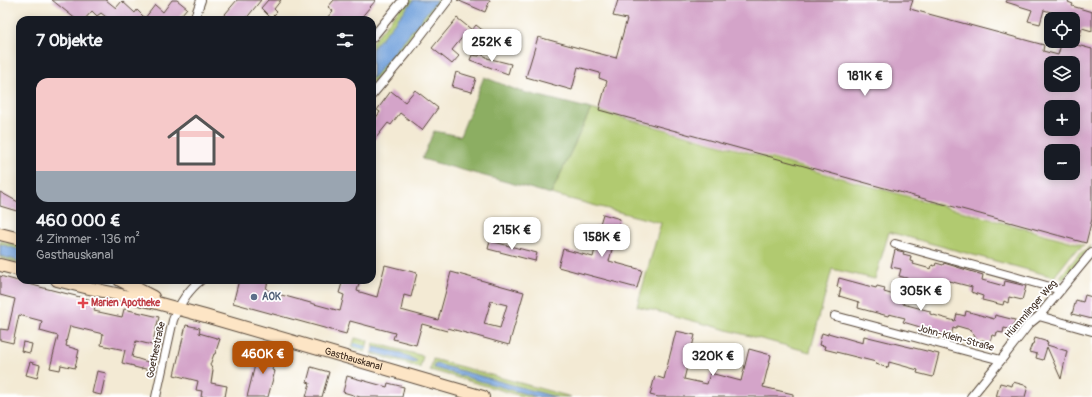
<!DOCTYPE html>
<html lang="de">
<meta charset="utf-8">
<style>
body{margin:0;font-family:Pangolin,sans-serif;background:#242831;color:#f1f3f6;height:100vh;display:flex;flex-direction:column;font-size:15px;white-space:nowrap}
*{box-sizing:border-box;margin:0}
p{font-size:13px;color:#9ea1a6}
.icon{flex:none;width:22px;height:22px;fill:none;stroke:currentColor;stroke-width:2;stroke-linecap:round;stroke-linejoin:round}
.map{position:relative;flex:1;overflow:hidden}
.sheet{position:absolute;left:16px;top:16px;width:360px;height:268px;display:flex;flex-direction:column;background:#171b24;border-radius:12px;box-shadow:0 2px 10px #0003}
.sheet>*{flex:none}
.buttons{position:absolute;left:1044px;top:12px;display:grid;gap:8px}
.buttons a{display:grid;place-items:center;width:36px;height:36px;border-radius:8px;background:#171b24;box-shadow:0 2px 10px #0003;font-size:20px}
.price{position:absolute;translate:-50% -34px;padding:0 9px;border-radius:8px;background:#fff;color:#222;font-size:13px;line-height:26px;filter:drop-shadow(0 1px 2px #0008)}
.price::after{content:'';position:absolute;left:50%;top:24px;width:12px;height:9px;margin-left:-6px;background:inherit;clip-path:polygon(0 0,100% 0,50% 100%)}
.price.active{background:#b45309;color:#fff}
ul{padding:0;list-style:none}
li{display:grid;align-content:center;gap:8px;height:212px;padding:0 20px}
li+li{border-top:1px solid #363941}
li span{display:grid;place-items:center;height:124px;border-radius:12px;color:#555}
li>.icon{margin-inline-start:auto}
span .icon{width:72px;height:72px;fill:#fffc;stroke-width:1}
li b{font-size:17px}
h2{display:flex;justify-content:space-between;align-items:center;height:48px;padding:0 20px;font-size:17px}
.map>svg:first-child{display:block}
.green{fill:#b1ca70;stroke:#767a47}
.forest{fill:#8cae62;stroke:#646c40}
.water{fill:#73a2dc;stroke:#57667d}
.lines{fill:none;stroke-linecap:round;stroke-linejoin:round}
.stream{stroke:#73a2dc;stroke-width:3}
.building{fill:#d4a4c9;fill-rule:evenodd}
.street-casing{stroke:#574739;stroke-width:10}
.secondary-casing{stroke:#574739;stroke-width:14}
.street{stroke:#fff;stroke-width:8}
.secondary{stroke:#fde5c5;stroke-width:12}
.service-dot{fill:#5c6f8a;stroke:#fff;stroke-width:1.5}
.health-dot{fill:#e0444e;stroke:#fff;stroke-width:1.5}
.labels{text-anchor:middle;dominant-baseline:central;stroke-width:3.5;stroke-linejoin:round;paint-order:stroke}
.service-label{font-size:10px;font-weight:bold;fill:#4e5e75;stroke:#fff;text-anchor:start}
.health-label{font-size:10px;font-weight:bold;fill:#be3a42;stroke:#fff;text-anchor:start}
.street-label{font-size:10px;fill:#3b2a1e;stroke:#fff}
</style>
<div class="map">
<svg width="1092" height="397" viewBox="0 0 1092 397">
<rect width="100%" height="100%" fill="#fff"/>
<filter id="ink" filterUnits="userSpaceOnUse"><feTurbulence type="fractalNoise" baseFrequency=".025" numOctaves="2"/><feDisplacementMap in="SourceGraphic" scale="8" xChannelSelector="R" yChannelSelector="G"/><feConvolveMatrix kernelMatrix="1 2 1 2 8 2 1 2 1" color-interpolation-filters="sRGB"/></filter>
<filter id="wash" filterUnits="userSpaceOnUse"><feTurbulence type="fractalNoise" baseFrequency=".012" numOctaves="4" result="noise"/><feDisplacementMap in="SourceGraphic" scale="16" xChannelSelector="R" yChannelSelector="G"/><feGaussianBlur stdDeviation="0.9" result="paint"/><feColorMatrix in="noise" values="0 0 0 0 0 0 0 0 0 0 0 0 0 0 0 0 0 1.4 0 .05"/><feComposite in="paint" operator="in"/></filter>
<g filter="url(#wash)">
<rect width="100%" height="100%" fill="#f3ead4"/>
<path class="green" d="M407,0H441L372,84V42Z
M591,109L1084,245L1072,254L1054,277L889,232L875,279L832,269L810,352L637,306L661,223L551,194Z
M0,241L20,246V264L0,258Z
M1092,245L1063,280L1060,277L1078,255Z
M355,338L368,341L365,352L352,348Z
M374,343L423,356L420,368L372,354Z
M433,359L571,397H525L430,370Z"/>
<path class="forest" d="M484,77L519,91L591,109L551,194L422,159L434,131L460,136Z"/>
<path class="water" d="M414,0H437L372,79V49Z
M0,244L20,250V261L0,256Z
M374,347L401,353L417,361L414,363L372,352Z
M437,364L556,397H537L434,368V365Z"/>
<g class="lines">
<path class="stream" d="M355,345L366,348"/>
</g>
<g id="blocks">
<path class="building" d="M52,0H106L116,8L122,1L135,13L137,10L145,18L155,5L163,12L172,0H177L187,8L177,20H110L101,13L97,16L92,11L84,20H77Z
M237,0H261L245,20H220Z
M268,0H281L274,9L277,12L271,18L261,8Z
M334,0H376L359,20H325L333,11L328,7Z
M457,0H490L485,12Z
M618,0H913L910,9L1044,45L1043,51L1058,55L1062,41H1073V19H1063L1064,16L1044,10L1040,24L1028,21L1032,10L1006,2L1007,0H1069L1068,2L1073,4L1072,6L1092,12V31L1082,28L1077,45L1092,49V219L1086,243L599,110L607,81L599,78L600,73L578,67L572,90L526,77L538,37L616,58L627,19L613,16ZM1051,63H1073V89L1059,85H1051ZM1051,107H1073V129H1051ZM1051,151H1073V173H1051Z
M457,18L472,30L476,25L485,32L478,41L472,36L470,38L465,34L452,50L459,56L452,64L432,48Z
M480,54L487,57V58L511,64L508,74L470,60L472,55L479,56Z
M456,72L476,78L472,92L452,87Z
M415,90L438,108L422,130L400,113L391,125L388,123L372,143V123L380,112L377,110L391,91L405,102Z
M0,192L20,203V212L0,206Z
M603,214L620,219L609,261L642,270L637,288L558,267L563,249L593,257L597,241L593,239L596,226L599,227Z
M490,241L537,253L535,261L488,249Z
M895,250L904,252L903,254L911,256L910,261L914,262L913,264L931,269L932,265L935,266L936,263L943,265L944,263L983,275L982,280L1004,286L1005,281L1026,286L1022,300L1009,297L1008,303L1004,301L1003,305L982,300L983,296L971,292L972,287L949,281V282L937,279L935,285L924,282L923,286L909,282L910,279L899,276L901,269L891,267Z
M385,265L417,273L411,297L404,295L401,310L438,320L451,272L524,292L509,345L448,328L447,331L422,324L416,345L393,339L395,333L350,321L346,334L233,303L239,280H268L266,290L274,292V293L340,311L344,295L339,293L343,280H360L357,291L377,297ZM491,301L507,305L500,328L484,324Z
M0,276L40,287L96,301L94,311L122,317L124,309L159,317L152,345L136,341L132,357L151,363L149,370L142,368V369L134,367V366L122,363L125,350L101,345L103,334L70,326L66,342H67L66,346L79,350L75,368L61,365L60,370L50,368L58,336L40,331L42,321L19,315L13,343L0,340V329L8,330L15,299L0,295Z
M839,278L876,288L877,286L885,288L884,292L904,298L903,304L930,311V314L955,321L957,314L965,316L966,311L994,319L995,315L1015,320L1012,330L1004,328L1003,333L997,332L996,336L992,335L990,342L982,340L978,342L971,330L957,326L956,329L953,328L951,336L903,322L905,318L889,314L888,316L858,308L859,302L839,296L841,288L837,287Z
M1085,295L1092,297V319L1072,314L1076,300L1083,302Z
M186,325L200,328L199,333L220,339L215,354H214L210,365L213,370L211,383L227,386L225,397H201L202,391L196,390L198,381L174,375Z
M676,331L695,335L684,379L707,384L710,373L741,381L749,349L771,355L763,387L793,394V397H658L650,395L655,376L664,379Z
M822,333L828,335V333L863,343L864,336L939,354L933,377L917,373L918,370L889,362L888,368L876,364V362L824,349L825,346L819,345Z
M1035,338L1048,342L1047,345L1067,351L1061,379L1047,347L1043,360L1036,358L1037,354L1029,352L1032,344H1033Z
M23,342L32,344L30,353L21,351Z
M263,347L277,351L272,370L275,371L268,397H247L255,365L258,366Z
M30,362L40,365L37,378L26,375Z
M311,367L329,372L322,397H306L310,383L307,382Z
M97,371L106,373L101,395L92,393Z
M347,376L387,387L388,383L404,387L402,397H360L343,392Z
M1013,382L1028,386L1025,397H996L1000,383L1012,386Z"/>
</g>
</g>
<g filter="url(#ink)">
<use href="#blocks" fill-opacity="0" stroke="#574739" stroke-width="1"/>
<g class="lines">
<defs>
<path id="street" d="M194,20L201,0
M372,38L403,0
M372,95L408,52L448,0
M895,244L1061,290
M835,316L1001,360
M1039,316L1092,331
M156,397L173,320C179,305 188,290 201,280
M971,397L1001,360L1029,324L1039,316L1092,252"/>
<g id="secondary">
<path d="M0,234L20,239"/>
<path d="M0,265L20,270"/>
<path id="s1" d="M57,280L89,288L157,303L205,316L483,397"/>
<path d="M120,280L153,297"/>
</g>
</defs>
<use href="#street" class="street-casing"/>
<use href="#secondary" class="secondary-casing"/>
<use href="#street" class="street"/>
<use href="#secondary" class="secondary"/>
</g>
</g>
<circle class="service-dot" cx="254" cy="297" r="4"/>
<path class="health-dot" d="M81 297h4v4h4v4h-4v4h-4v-4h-4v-4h4z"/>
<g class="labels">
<g class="service-label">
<text x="262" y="297">AOK</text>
</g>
<g class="health-label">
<text x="91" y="303">Marien Apotheke</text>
</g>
<g class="street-label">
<text transform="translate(1031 309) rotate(-49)">Hümmlinger Weg</text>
<text transform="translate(956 338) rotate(15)">John-Klein-Straße</text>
<text transform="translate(156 350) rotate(-78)">Goethestraße</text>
<text stroke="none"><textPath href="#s1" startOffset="307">Gasthauskanal</textPath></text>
</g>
</g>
</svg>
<div class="buttons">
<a><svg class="icon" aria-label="locate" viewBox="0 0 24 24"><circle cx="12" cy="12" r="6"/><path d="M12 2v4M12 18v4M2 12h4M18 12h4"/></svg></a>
<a><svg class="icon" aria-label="layers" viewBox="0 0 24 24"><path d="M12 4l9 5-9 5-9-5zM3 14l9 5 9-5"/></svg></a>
<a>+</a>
<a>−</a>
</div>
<b class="price" style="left:492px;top:63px">252K €</b>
<b class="price" style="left:865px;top:97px">181K €</b>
<b class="price" style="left:512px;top:251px">215K €</b>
<b class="price" style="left:602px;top:258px">158K €</b>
<b class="price" style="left:921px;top:312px">305K €</b>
<b class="price active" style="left:263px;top:375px">460K €</b>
<b class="price" style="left:713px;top:377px">320K €</b>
<section class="sheet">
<h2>7 Objekte<svg class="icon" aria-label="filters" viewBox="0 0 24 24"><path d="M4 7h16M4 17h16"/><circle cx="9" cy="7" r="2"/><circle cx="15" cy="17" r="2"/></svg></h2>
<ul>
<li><span style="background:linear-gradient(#f6c9c9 75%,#9aa5b1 0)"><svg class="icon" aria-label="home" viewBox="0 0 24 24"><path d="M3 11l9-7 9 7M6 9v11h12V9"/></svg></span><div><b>460 000 €</b><p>4 Zimmer · 136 m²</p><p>Gasthauskanal</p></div></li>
</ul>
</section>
</div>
